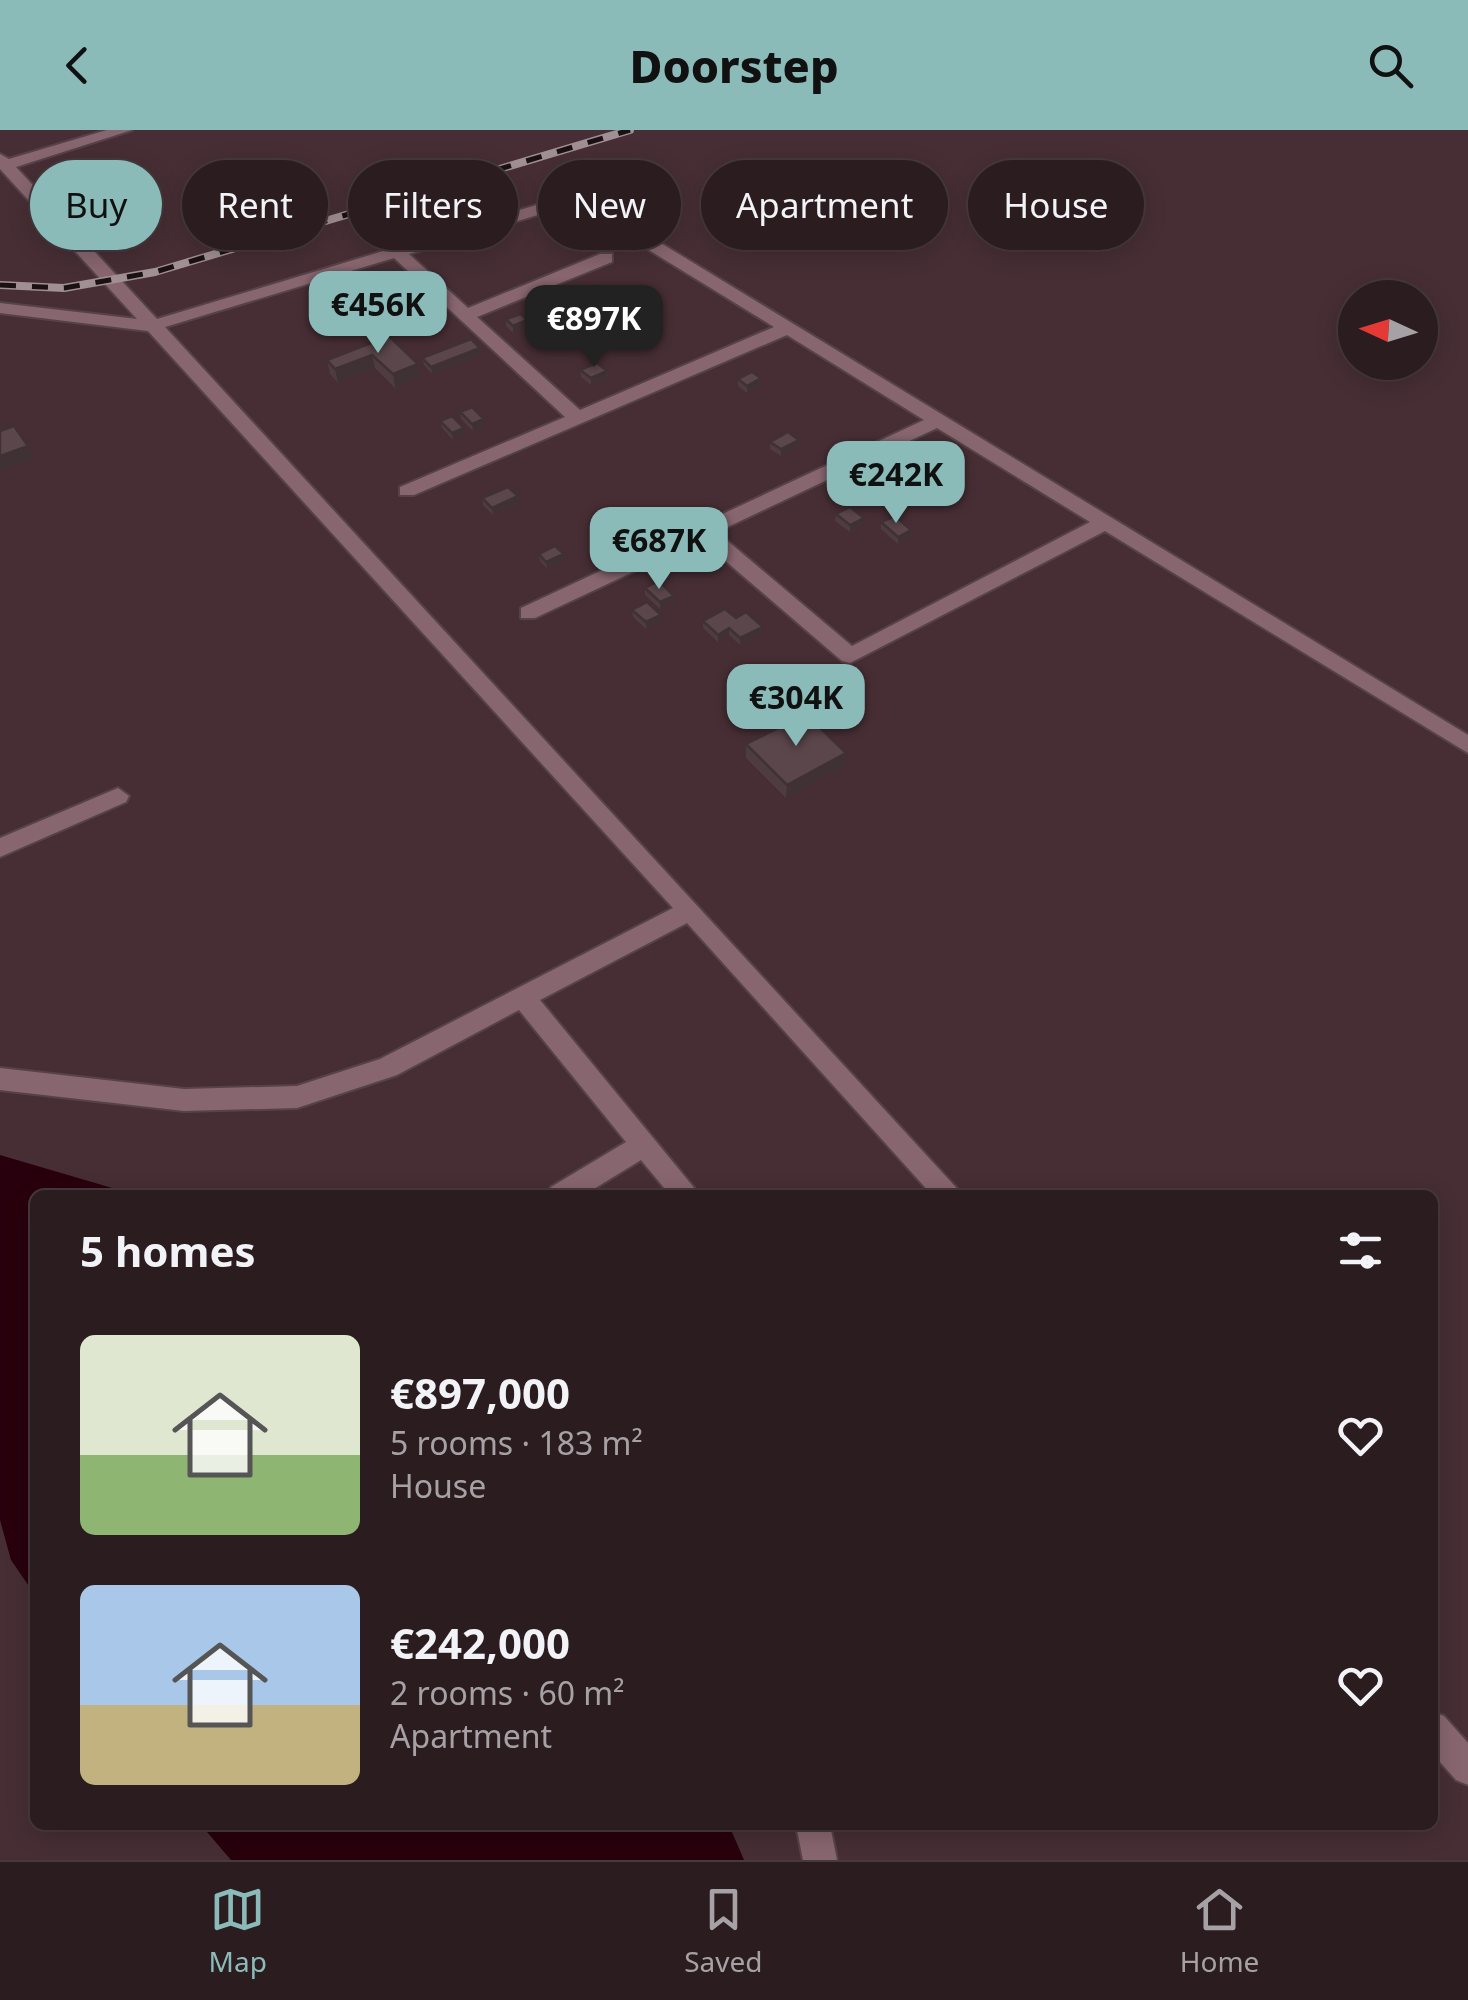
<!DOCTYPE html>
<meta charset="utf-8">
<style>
body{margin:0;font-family:"Noto Sans",sans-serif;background:#332529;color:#f1f3f6;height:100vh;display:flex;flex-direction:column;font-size:38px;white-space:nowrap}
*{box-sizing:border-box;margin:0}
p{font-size:32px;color:#a6a1a5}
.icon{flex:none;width:55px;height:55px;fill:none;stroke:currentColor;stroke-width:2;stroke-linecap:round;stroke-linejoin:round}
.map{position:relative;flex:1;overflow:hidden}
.drawer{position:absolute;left:30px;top:1060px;width:1408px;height:640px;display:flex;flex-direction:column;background:#2b1c20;border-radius:15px;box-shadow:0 5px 25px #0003,0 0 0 2px #473a3e}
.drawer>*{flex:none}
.banner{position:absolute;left:30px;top:30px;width:1410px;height:90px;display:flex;gap:20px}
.needle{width:65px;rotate:274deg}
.buttons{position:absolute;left:1338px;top:150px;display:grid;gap:20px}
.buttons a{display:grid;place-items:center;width:100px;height:100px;border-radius:50%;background:#2b1c20;box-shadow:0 5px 25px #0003,0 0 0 2px #473a3e;font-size:50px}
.price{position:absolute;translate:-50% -85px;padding:0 22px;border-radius:20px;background:#8bbbb9;color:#111;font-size:32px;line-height:65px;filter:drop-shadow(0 2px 5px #0008)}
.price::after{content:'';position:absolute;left:50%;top:60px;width:30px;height:22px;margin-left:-15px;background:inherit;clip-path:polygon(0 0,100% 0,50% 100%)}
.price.on{background:#222;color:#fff}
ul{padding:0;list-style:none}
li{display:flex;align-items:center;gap:30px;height:250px;padding:0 50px}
li span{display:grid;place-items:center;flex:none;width:280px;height:200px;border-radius:15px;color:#555}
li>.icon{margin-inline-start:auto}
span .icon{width:120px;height:120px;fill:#fffc;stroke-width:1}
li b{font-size:42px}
h2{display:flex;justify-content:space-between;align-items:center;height:120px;padding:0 50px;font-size:42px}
.tag{padding:0 35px;border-radius:45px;background:#2b1c20;box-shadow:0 5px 25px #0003,0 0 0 2px #473a3e;font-size:35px;line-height:90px}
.tag.on{background:#8bbbb9;color:#111}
header{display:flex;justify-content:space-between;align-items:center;height:130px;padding:0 50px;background:#8bbbb9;color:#111;font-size:45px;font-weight:800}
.tab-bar{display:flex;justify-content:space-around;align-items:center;height:140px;border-top:2px solid #473a3e;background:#2b1c20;font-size:28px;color:#a6a1a5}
.tab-bar a{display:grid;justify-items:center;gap:5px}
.tab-bar .on{color:#8bbbb9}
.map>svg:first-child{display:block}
.built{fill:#472e35;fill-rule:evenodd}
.water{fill:#28000d}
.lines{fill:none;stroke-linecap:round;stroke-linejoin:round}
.minor-casing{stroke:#564348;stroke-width:4}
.minor{fill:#88666f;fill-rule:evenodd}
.rail-casing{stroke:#a08f93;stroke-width:8}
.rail{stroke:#1a1113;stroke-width:5;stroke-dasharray:16;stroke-linecap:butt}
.wall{fill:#4e3c40}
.shaded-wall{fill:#403134}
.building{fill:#5b464b;stroke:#403134;stroke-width:2.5}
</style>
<header><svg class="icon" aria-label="back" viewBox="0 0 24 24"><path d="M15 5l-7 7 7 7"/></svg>Doorstep<svg class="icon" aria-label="search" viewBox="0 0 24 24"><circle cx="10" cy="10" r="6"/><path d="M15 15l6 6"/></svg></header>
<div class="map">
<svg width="1468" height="1730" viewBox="0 0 1468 1730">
<rect width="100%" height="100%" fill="#39252a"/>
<path class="built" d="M0,0H1468V1730H0ZM1355,168H1420V232H1355ZM35,1065H1432V1695H35Z"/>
<path class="water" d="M0,1025L136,1065H35V1465L11,1430L0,1390Z
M201,1695H729L744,1730H231Z"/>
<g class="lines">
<defs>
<path id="minor" d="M107,0H132L16,37L157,189L570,65H582L1468,605V623L1105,401L850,533L842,531L701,410L535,488H521V478L924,290L787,205L414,365H400V357L565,287L394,128L165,197L963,1065H932L687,793L540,870L700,1065H670L641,1030L584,1065H547L551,1057L626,1012L519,880L397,945L297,978L184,981L0,960V938L184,959L297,956L380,929L673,778L148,201L0,183V173L137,189L0,39V24L9,29ZM574,74L774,197L580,280L477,187L612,132V124H600L468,178L409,124ZM937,298L1090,392L852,516L717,402Z
M118,658L129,666L126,672L0,727V708Z
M1432,1582L1444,1586L1468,1613V1655L1456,1650L1432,1623Z
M796,1695H830L837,1730H803Z"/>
</defs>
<use href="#minor" class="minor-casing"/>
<use href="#minor" class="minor"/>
<defs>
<path id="rail" d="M0,155L64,158L155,142L630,0"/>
</defs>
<use href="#rail" class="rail-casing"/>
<use href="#rail" class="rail"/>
</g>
<path class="wall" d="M589,159L609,166L595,171L589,166Z
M558,167L581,170L582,177L568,182L559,174Z
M558,179V186L540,193L534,188L533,181Z
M506,189L528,197L513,203L506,196Z
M637,202L663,203V210L647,217L637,209Z
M389,206L420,248L395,258L375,238L338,253L330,244L327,230Z
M481,225L432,244L424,235L422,228Z
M580,240L607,241L608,248L591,255L581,247Z
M761,248V255L747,263L738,256V249Z
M460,282L485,296L473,301L461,289Z
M440,291L464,298L465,305L453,310L442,298Z
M799,310L798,317L781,326L770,319V312Z
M482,368L519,373L493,385L483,375Z
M836,384L863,395L850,402L835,391Z
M881,392L911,400V407L898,414L881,399Z
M539,424L564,431L547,439L540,431Z
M645,458L675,472L660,479L645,465Z
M632,480L661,492L646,499L633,487Z
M736,488L762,504L740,515L729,505L718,512L703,498V491Z
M746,614L845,636L786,668L746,628Z"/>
<path class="shaded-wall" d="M609,159V166L595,171V164Z
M581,170L582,177L568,182L567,175Z
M558,179V186L540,193L539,186Z
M527,190L528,197L513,203V196Z
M663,203V210L647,217V210Z
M480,218L481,225L432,244L431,237Z
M372,225L375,238L338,253L335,239Z
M418,234L420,248L395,258L393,244Z
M607,241L608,248L591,255V248Z
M761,248V255L747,263V256Z
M484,289L485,296L473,301L472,294Z
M464,298L465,305L453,310L452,303Z
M799,310L798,317L781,326V319Z
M28,316L34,329L0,341V326Z
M518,366L519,373L493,385L492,378Z
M864,388L863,395L850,402V395Z
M911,400V407L898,414V407Z
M564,424V431L547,439L546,432Z
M674,466L675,472L660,479V472Z
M661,485V492L646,499V492Z
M763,497L762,504L740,515V508Z
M729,498V505L718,512V505Z
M846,623L845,636L786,668L787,655Z"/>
<path class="building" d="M602,154L609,159L595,164L589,159Z
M572,162L581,170L567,175L558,167Z
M552,174L558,179L539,186L533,181Z
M521,184L527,190L513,196L506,189Z
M653,195L663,203L647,210L637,202Z
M389,206L418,234L393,244L372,225L335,239L327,230Z
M471,209L480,218L431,237L422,228Z
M597,233L607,241L591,248L580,240Z
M752,242L761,248L747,256L738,249Z
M472,277L484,289L472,294L460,282Z
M452,286L464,298L452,303L440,291Z
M14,296L28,316L0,326V301Z
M788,302L799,310L781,319L770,312Z
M508,357L518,366L492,378L482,368Z
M850,377L864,388L850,395L836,384Z
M895,386L911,400L898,407L881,392Z
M555,416L564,424L546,432L539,424Z
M659,451L674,466L660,472L645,458Z
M647,472L661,485L646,492L632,480Z
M725,479L736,488L746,482L763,497L740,508L729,498L718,505L703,491Z
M806,584L846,623L787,655L746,614Z"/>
</svg>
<div class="buttons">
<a><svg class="needle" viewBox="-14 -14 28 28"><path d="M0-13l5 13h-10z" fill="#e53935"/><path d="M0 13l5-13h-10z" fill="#a6a1a5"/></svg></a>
</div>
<b class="price" style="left:378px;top:226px">€456K</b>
<b class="price on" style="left:594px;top:240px">€897K</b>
<b class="price" style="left:896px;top:396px">€242K</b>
<b class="price" style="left:659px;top:462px">€687K</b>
<b class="price" style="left:796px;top:619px">€304K</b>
<div class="banner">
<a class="tag on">Buy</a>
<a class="tag">Rent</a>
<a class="tag">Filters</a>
<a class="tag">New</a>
<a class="tag">Apartment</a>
<a class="tag">House</a>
</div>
<section class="drawer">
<h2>5 homes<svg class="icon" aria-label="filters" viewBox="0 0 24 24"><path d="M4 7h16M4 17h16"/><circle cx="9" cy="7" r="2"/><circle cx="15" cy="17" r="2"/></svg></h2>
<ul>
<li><span style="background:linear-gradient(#dfe7d0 60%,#8fb573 0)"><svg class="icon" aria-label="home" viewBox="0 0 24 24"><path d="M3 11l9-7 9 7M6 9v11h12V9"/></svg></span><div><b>€897,000</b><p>5 rooms · 183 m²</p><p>House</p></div><svg class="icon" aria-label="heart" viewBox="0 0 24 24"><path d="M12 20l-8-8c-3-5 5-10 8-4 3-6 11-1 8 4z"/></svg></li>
<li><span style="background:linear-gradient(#a9c7e8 60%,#c2b280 0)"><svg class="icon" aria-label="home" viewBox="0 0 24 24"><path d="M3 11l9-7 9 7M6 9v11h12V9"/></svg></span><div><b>€242,000</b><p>2 rooms · 60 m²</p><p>Apartment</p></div><svg class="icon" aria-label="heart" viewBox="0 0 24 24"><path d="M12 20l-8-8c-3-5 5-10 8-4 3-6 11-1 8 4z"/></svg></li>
</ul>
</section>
</div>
<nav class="tab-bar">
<a class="on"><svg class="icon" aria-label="map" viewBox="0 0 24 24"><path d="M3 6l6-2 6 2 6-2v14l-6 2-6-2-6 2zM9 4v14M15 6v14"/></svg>Map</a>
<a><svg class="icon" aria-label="saved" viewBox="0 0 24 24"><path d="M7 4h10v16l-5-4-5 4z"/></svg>Saved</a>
<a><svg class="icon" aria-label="home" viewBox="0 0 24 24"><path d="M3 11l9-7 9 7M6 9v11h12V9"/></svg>Home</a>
</nav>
